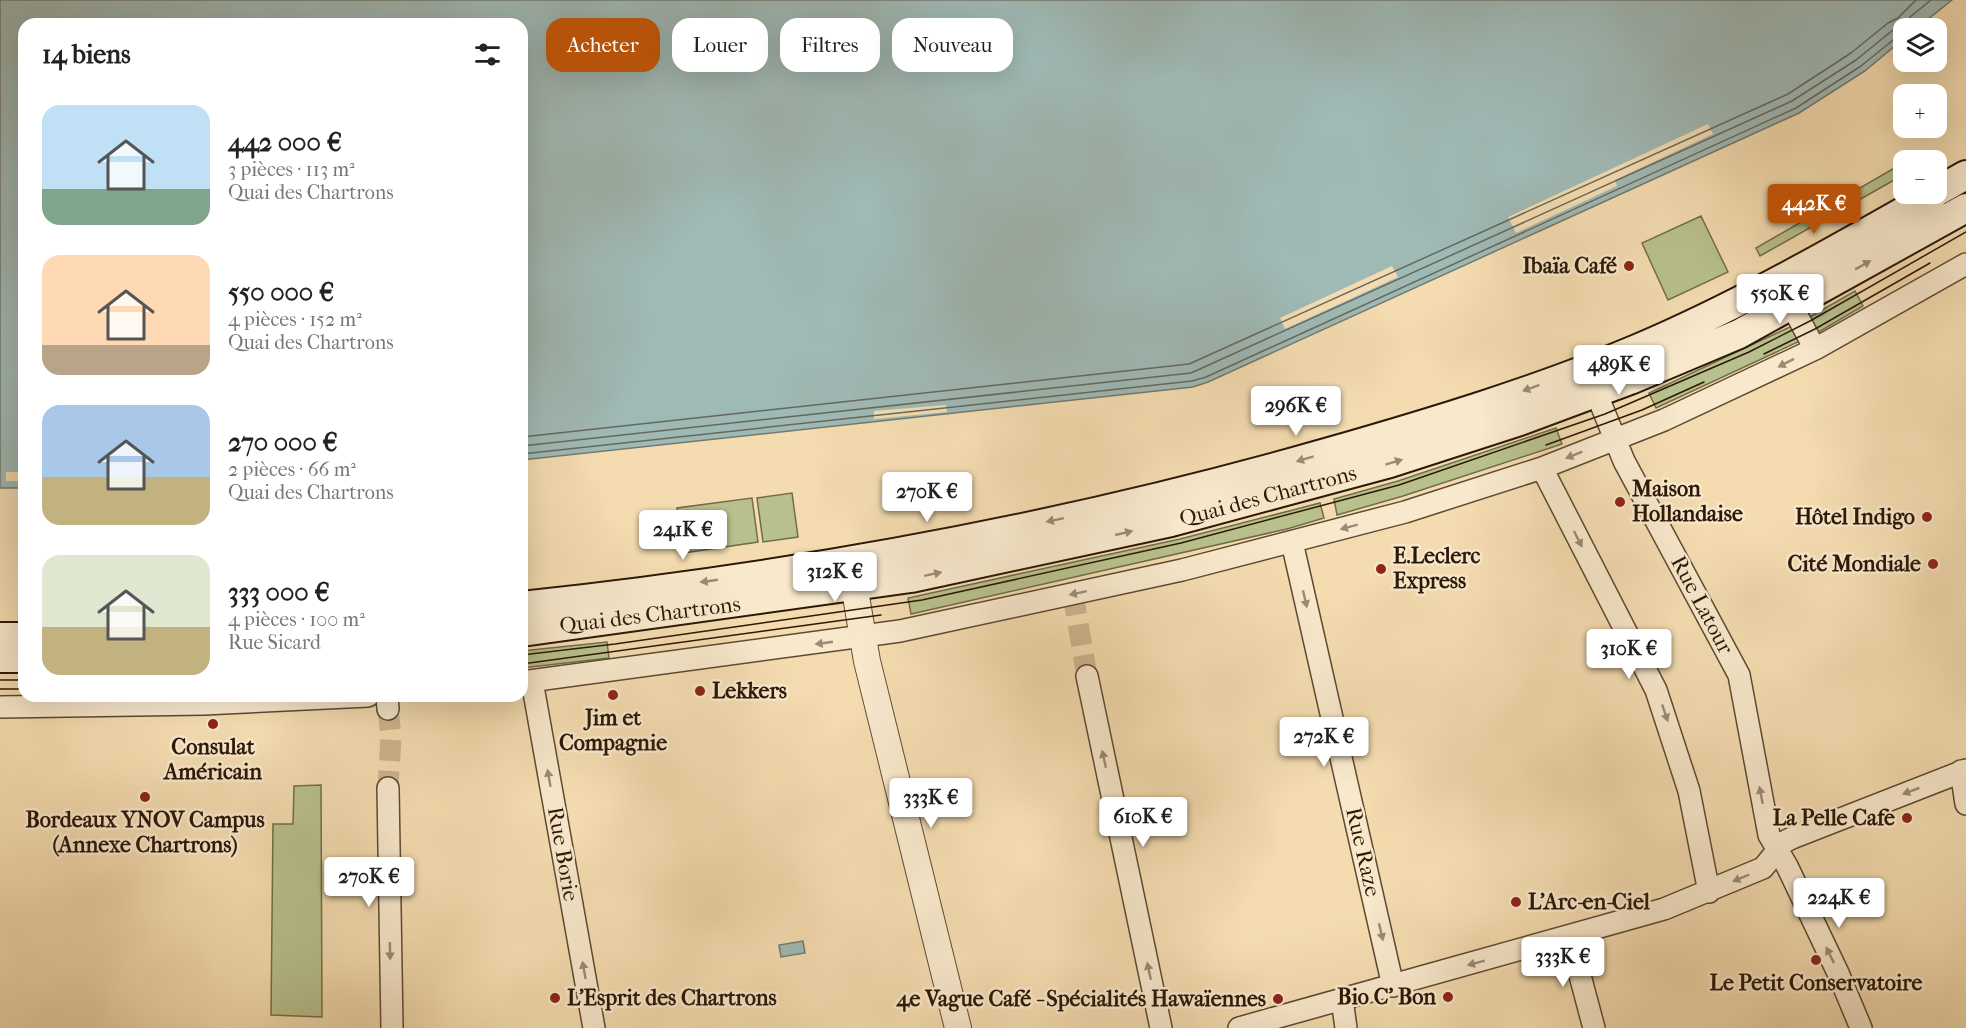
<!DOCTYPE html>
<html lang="fr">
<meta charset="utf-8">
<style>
body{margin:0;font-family:"IM FELL French Canon",serif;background:#f2f2f2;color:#222;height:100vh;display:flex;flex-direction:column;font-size:22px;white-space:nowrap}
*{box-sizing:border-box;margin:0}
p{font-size:20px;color:#767676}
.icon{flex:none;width:33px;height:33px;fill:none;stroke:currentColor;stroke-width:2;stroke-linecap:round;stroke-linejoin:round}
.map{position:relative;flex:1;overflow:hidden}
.details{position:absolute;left:18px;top:18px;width:510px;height:684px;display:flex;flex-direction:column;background:#fff;border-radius:18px;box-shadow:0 6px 24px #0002}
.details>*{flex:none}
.hud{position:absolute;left:546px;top:18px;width:570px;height:54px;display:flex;gap:12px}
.buttons{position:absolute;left:1893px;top:18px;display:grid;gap:12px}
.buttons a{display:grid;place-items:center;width:54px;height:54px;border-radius:12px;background:#fff;box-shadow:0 6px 24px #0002;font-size:30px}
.price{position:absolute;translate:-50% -51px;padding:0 14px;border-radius:6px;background:#fff;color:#222;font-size:20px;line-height:39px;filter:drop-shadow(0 2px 3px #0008)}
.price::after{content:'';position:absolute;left:50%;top:36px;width:18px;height:14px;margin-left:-9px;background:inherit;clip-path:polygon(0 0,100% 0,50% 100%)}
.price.selected{background:#b45309;color:#fff}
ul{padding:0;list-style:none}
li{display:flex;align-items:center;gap:18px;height:150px;padding:0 24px}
li span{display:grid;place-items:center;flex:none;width:168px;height:120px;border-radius:18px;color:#555}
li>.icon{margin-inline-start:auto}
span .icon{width:72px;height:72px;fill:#fffc;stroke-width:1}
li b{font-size:26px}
h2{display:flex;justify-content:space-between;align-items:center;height:72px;padding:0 24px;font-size:26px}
.chip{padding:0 21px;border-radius:18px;background:#fff;box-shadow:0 6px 24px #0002;font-size:21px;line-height:54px}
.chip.selected{background:#b45309;color:#fff}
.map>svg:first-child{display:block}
.green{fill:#b8c18d;stroke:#726c4a;stroke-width:1.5}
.water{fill:#9fb9b5;stroke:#71796f;stroke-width:1.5}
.pier{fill:#f4dcb0}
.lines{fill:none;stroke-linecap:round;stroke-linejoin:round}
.shore{stroke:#66685e;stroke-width:1.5}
.minor-tunnel{stroke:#ccb58e;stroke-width:21;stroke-dasharray:21 10;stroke-linecap:butt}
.minor-casing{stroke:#5e4931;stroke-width:24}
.tertiary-casing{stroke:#5e4931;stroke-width:28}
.secondary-casing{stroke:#2c1807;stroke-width:32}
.minor{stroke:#f8e8cc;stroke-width:21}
.tertiary{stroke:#f8e8cc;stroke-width:26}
.secondary{stroke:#f8e8cc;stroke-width:28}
.tram{stroke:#2c1807;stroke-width:1.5}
.oneway{fill:#9c8a73}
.poi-dot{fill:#8f2418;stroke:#f8e8cc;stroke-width:2}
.labels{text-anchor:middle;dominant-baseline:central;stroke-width:5;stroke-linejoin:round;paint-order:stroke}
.poi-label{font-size:22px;font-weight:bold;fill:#2c1807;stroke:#f8e8cc;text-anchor:end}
.street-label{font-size:22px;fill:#2c1807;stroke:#f8e8cc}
</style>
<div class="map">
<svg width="1966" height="1028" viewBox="0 0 1966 1028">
<rect width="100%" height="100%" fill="#f4dcb0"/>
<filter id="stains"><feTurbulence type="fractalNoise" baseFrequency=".00333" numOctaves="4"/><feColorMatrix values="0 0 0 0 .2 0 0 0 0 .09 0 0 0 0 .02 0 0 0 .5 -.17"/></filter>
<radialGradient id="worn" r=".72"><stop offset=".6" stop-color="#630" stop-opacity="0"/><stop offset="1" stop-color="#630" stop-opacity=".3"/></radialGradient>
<path class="green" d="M1903,163V175L1760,256L1756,248Z
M1701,216L1728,272L1668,300L1642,243Z
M1855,291L1863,306L1817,333L1808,318Z
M1792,326L1800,341L1656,408L1649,393Z
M1556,428L1562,444L1403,496L1337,515L1334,499L1398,481Z
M792,493L798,537L763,542L757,498Z
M752,498L758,542L684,553L677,508Z
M1320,503L1324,518L1287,529L911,614L908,598L1180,539Z
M607,642L609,658L522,668V651Z
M321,785L322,1017L271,1015L273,824H293L294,786Z"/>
<path class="water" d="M0,0H1952L1917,28H1904L1903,39L1865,71L1799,113L1208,382L1193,387L522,460V24H24V488H0Z
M803,941L805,953L781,957L779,945Z"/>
<path class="pier" d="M1708,124L1713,134L1615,180L1617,186L1516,233L1508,217Z
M1392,266L1398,277L1285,329L1280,318Z
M946,405L947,412L874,419V411Z
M6,472H24V481H6Z"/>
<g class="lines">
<path class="shore" d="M522,437L1189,364L1788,94L1851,53L1888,23L1898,18L1916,0
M522,446L1191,373L1792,101L1856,60L1893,30L1905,27L1910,17L1931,0
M522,454L1192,381L1206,377L1796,108L1861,66L1898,36L1904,35"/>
<path class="minor-tunnel" d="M1073,594L1087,676
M388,709L391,737L388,788"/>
<defs>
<path id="minor" d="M1785,293L1815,349
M1591,380L1624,461L1739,675L1769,835L1787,866L1838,973L1861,1028
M1542,468L1656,690L1689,791L1709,892
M1292,542L1393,986
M1087,676L1161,1028
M532,681L594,1028
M522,682L900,631L1182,570L1405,512L1542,468L1664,420L1815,349L1966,264
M387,696L388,709
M0,707L204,704L368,696
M1961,771L1966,804
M388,788L392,1028
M1570,938L1594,1028
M1342,999L1346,1028
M1239,1028L1664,909L1763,868L1784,842L1792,838L1966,770"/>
<path id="tertiary" d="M851,567L867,661L958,1028"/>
<path id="secondary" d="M1936,192L1966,175
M522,606C794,577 1064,528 1326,453C1431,423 1537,391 1637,349C1741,305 1837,249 1934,194
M522,632L911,578L1171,522L1390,463L1520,421L1630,380L1739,334L1966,208
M0,637H24
M0,658H24"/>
</defs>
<use href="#minor" class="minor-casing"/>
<use href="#tertiary" class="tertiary-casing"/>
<use href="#secondary" class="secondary-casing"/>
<use href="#minor" class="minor"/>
<use href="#tertiary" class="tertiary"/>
<use href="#secondary" class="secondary"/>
<path class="tram" d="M1764,354L1815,329L1930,263
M1546,445L1642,410L1704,382
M522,655L615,644L922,600L1181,543L1399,485L1605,414L1749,352L1810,321L1966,232
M522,664L881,615
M0,680H24
M0,689H24"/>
</g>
<defs><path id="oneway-solid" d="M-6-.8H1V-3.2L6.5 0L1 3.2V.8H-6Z" transform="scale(1.5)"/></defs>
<g class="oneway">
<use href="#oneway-solid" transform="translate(1863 265) rotate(-29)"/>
<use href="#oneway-solid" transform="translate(1786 363) rotate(153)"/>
<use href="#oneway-solid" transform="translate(1531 388) rotate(160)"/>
<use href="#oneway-solid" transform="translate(1574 455) rotate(158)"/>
<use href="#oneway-solid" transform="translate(1305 459) rotate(163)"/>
<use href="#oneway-solid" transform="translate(1394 462) rotate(-17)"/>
<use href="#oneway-solid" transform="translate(1055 520) rotate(168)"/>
<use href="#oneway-solid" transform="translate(1349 527) rotate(165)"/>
<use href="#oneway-solid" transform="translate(1124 533) rotate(-13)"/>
<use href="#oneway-solid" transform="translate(1578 539) rotate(63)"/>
<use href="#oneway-solid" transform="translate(933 574) rotate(-12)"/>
<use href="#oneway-solid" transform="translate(709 581) rotate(172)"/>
<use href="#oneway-solid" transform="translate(1078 593) rotate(168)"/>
<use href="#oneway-solid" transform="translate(1305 599) rotate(77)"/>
<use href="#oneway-solid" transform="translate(824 643) rotate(172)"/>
<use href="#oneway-solid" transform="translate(1665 713) rotate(71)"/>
<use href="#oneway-solid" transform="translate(1104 759) rotate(-102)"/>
<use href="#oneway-solid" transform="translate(549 778) rotate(-100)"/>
<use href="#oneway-solid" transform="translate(1911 791) rotate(159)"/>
<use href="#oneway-solid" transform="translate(1761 795) rotate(-101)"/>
<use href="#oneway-solid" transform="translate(1741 878) rotate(157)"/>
<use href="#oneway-solid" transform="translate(1381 932) rotate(77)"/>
<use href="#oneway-solid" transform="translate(390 951) rotate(89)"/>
<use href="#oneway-solid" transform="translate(1830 955) rotate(-116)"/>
<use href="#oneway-solid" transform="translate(1476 963) rotate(165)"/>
<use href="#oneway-solid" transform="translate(584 970) rotate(-100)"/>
<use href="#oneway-solid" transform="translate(1149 971) rotate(-102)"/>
</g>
<g class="poi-dot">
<circle cx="1629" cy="266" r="6"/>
<circle cx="1620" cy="502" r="6"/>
<circle cx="1927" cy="517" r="6"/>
<circle cx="1933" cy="564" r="6"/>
<circle cx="1381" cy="569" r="6"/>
<circle cx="700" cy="691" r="6"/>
<circle cx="613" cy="695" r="6"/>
<circle cx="213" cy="724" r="6"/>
<circle cx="145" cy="797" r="6"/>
<circle cx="1907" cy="818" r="6"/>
<circle cx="1516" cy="902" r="6"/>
<circle cx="1816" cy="960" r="6"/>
<circle cx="1448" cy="997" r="6"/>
<circle cx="555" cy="998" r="6"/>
<circle cx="1278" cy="999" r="6"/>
</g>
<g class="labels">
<g class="poi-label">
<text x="1617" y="266">Ibaïa Café</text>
<text x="1632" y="489" text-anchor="start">Maison<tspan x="1632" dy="25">Hollandaise</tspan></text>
<text x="1915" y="517">Hôtel Indigo</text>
<text x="1393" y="556" text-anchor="start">E.Leclerc<tspan x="1393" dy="25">Express</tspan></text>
<text x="1921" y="564">Cité Mondiale</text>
<text x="712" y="691" text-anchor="start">Lekkers</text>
<text x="613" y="718" text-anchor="middle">Jim et<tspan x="613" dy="25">Compagnie</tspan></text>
<text x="213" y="747" text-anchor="middle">Consulat<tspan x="213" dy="25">Américain</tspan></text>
<text x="1895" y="818">La Pelle Cafe</text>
<text x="145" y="820" text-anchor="middle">Bordeaux YNOV Campus<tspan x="145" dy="25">(Annexe Chartrons)</tspan></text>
<text x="1528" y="902" text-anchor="start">L'Arc-en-Ciel</text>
<text x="1816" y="983" text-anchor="middle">Le Petit Conservatoire</text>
<text x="1436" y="997">Bio C' Bon</text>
<text x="567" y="998" text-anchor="start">L'Esprit des Chartrons</text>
<text x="1266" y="999">4e Vague Café - Spécialités Hawaïennes</text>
</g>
<g class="street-label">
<text transform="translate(1268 496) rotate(-15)">Quai des Chartrons</text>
<text transform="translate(1702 605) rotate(62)">Rue Latour</text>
<text transform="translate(650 615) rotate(-7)">Quai des Chartrons</text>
<text transform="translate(1363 852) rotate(77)">Rue Raze</text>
<text transform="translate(563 854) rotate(80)">Rue Borie</text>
</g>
</g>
<rect width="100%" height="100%" filter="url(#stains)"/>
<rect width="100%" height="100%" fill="url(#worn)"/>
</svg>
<div class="buttons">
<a><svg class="icon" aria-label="layers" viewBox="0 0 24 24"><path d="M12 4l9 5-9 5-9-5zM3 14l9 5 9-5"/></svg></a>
<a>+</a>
<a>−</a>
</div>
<b class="price selected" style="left:1814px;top:235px">442K €</b>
<b class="price" style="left:1780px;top:325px">550K €</b>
<b class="price" style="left:1619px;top:396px">489K €</b>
<b class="price" style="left:1296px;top:437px">296K €</b>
<b class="price" style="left:927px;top:523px">270K €</b>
<b class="price" style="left:683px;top:561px">241K €</b>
<b class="price" style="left:835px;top:603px">312K €</b>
<b class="price" style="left:1629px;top:680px">310K €</b>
<b class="price" style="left:1324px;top:768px">272K €</b>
<b class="price" style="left:931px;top:829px">333K €</b>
<b class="price" style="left:1143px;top:848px">610K €</b>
<b class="price" style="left:369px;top:908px">270K €</b>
<b class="price" style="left:1839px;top:929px">224K €</b>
<b class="price" style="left:1563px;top:988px">333K €</b>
<div class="hud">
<a class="chip selected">Acheter</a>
<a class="chip">Louer</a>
<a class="chip">Filtres</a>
<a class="chip">Nouveau</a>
</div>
<section class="details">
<h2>14 biens<svg class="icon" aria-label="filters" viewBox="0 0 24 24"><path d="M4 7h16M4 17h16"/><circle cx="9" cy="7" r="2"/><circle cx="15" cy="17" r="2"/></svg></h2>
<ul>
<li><span style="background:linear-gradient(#bfe0f5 70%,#7fa58c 0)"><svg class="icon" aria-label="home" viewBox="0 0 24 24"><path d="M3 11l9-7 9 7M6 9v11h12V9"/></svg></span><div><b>442 000 €</b><p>3 pièces · 113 m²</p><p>Quai des Chartrons</p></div></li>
<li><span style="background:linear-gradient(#ffd9b3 75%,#b9a48a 0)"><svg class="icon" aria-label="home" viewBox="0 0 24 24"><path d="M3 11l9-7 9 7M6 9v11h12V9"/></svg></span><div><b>550 000 €</b><p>4 pièces · 152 m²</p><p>Quai des Chartrons</p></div></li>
<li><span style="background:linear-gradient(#a9c7e8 60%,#c2b280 0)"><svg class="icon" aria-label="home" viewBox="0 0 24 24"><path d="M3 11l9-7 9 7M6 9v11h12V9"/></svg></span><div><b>270 000 €</b><p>2 pièces · 66 m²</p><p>Quai des Chartrons</p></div></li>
<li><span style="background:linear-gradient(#dfe7d0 60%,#c2b280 0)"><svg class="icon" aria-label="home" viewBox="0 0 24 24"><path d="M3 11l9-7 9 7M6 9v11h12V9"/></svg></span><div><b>333 000 €</b><p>4 pièces · 100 m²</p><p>Rue Sicard</p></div></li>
</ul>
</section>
</div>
